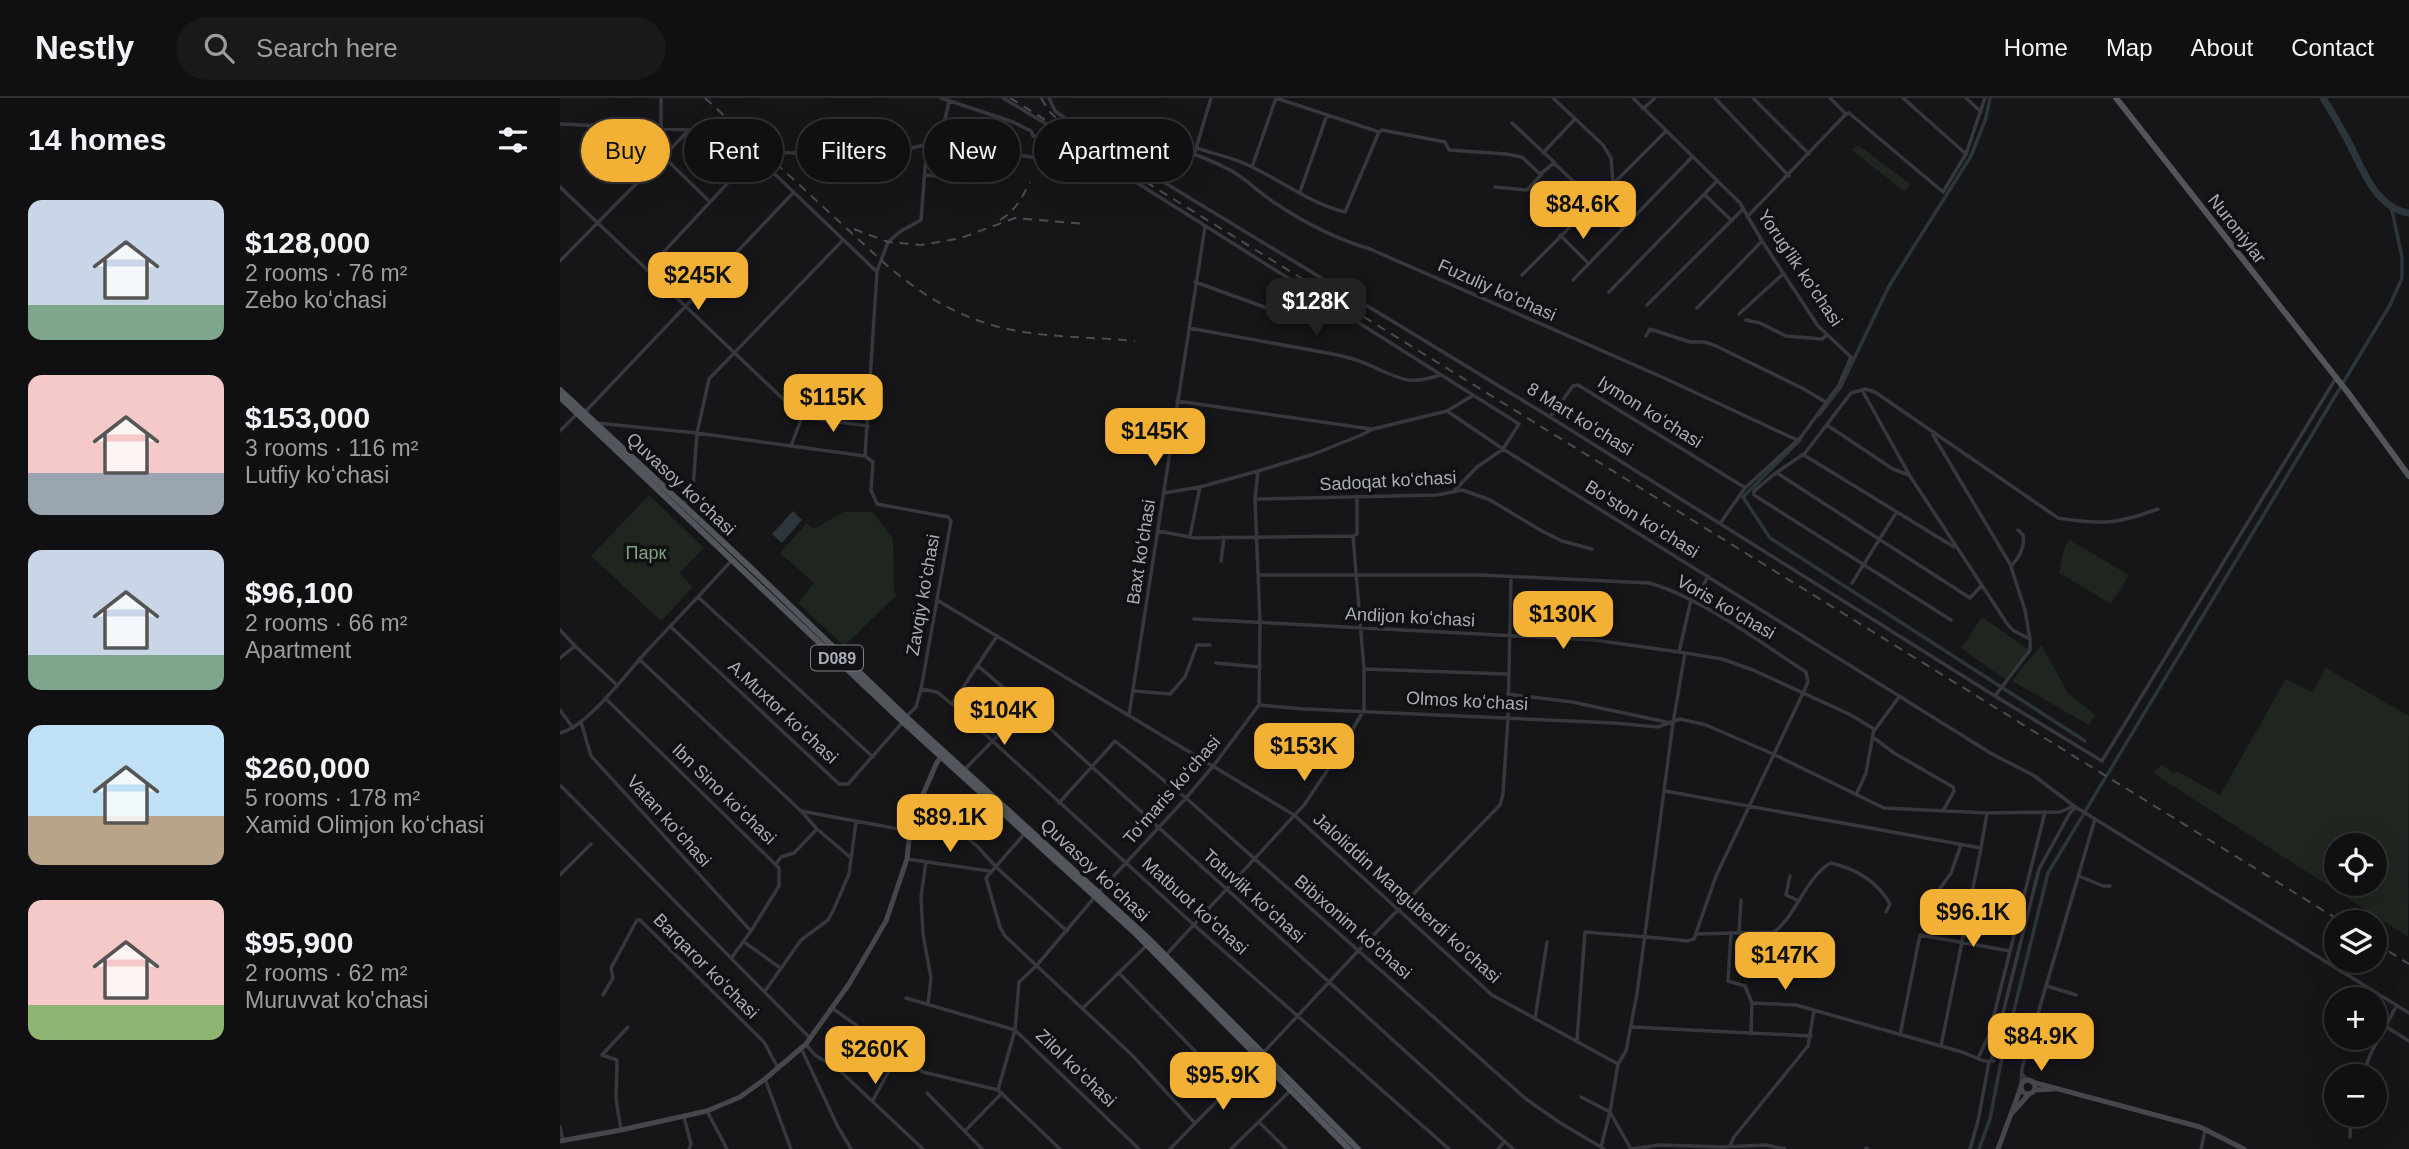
<!DOCTYPE html>
<meta charset="utf-8">
<style>
body{margin:0;font-family:Helvetica,sans-serif;background:#19191b;color:#f1f3f6;height:100vh;display:flex;flex-direction:column;font-size:26px;white-space:nowrap}
*{box-sizing:border-box;margin:0}
p{font-size:23px;color:#9c9d9f}
.icon{flex:none;width:38px;height:38px;fill:none;stroke:currentColor;stroke-width:2;stroke-linecap:round;stroke-linejoin:round}
.map{position:relative;flex:1;overflow:hidden}
.sheet{display:flex;flex-direction:column;background:#101012;width:560px}
.sheet>*{flex:none}
.hud{position:absolute;left:21px;top:21px;width:665px;height:63px;display:flex;gap:14px}
.buttons{position:absolute;left:1764px;top:735px;display:grid;gap:14px}
.buttons a{display:grid;place-items:center;width:63px;height:63px;border-radius:50%;background:#101012;box-shadow:0 7px 28px #0002,0 0 0 2px #303032;font-size:35px}
.price{position:absolute;translate:-50% -60px;padding:0 16px;border-radius:14px;background:#f2b134;color:#111;font-size:23px;line-height:46px;filter:drop-shadow(0 2px 4px #0008)}
.price::after{content:'';position:absolute;left:50%;top:42px;width:21px;height:16px;margin-left:-10px;background:inherit;clip-path:polygon(0 0,100% 0,50% 100%)}
.price.selected{background:#222;color:#fff}
ul{padding:0;list-style:none}
li{display:flex;align-items:center;gap:21px;height:175px;padding:0 28px}
li span{display:grid;place-items:center;flex:none;width:196px;height:140px;border-radius:14px;color:#555}
li>.icon{margin-inline-start:auto}
span .icon{width:84px;height:84px;fill:#fffc;stroke-width:1}
li b{font-size:30px}
h2{display:flex;justify-content:space-between;align-items:center;height:84px;padding:0 28px;font-size:30px}
.tag{padding:0 24px;border-radius:32px;background:#101012;box-shadow:0 7px 28px #0002,0 0 0 2px #303032;font-size:24px;line-height:63px}
.tag.selected{background:#f2b134;color:#111}
header{display:flex;align-items:center;gap:42px;box-sizing:border-box;height:98px;padding:0 35px;background:#101012;border-bottom:2px solid #303032}
header strong{font-size:33px}
nav{display:flex;gap:38px;margin-inline-start:auto;font-size:24px}
.search{width:490px;height:63px;background:#19191b;display:flex;align-items:center;gap:18px;box-sizing:border-box;padding:0 24px;border-radius:38px;color:#9c9d9f;font-size:26px}
main{display:flex;flex:1;min-height:0}
.map>svg:first-child{display:block}
.green{fill:#1e261f;fill-rule:evenodd}
.water{fill:#2c353c}
.lines{fill:none;stroke-linecap:round;stroke-linejoin:round}
.canal{stroke:#2c353c;stroke-width:3.5}
.river{stroke:#2c353c;stroke-width:7}
.street{stroke:#37383d;stroke-width:3.5}
.secondary{stroke:#45474d;stroke-width:5}
.primary{stroke:#53555c;stroke-width:6}
.rail{stroke:#4a4c52;stroke-width:2;stroke-dasharray:9 7;stroke-linecap:butt}
.labels{text-anchor:middle;dominant-baseline:central;stroke-width:7;stroke-linejoin:round;paint-order:stroke}
.shield{fill:#111113;stroke:#7b7e86;stroke-width:2}
.shield-label{font-size:16px;font-weight:bold;fill:#a8adb8}
.street-label{font-size:18px;fill:#a8adb8;stroke:#111113}
.park-label{font-size:18px;fill:#7fa381;stroke:#111113}
</style>
<header>
<strong>Nestly</strong>
<div class="search"><svg class="icon" aria-label="search" viewBox="0 0 24 24"><circle cx="10" cy="10" r="6"/><path d="M15 15l6 6"/></svg>Search here</div>
<nav><a>Home</a><a>Map</a><a>About</a><a>Contact</a></nav>
</header>
<main>
<section class="sheet">
<h2>14 homes<svg class="icon" aria-label="filters" viewBox="0 0 24 24"><path d="M4 7h16M4 17h16"/><circle cx="9" cy="7" r="2"/><circle cx="15" cy="17" r="2"/></svg></h2>
<ul>
<li><span style="background:linear-gradient(#c9d6e8 75%,#7fa58c 0)"><svg class="icon" aria-label="home" viewBox="0 0 24 24"><path d="M3 11l9-7 9 7M6 9v11h12V9"/></svg></span><div><b>$128,000</b><p>2 rooms · 76 m²</p><p>Zebo koʻchasi</p></div></li>
<li><span style="background:linear-gradient(#f6c9c9 70%,#9aa5b1 0)"><svg class="icon" aria-label="home" viewBox="0 0 24 24"><path d="M3 11l9-7 9 7M6 9v11h12V9"/></svg></span><div><b>$153,000</b><p>3 rooms · 116 m²</p><p>Lutfiy koʻchasi</p></div></li>
<li><span style="background:linear-gradient(#c9d6e8 75%,#7fa58c 0)"><svg class="icon" aria-label="home" viewBox="0 0 24 24"><path d="M3 11l9-7 9 7M6 9v11h12V9"/></svg></span><div><b>$96,100</b><p>2 rooms · 66 m²</p><p>Apartment</p></div></li>
<li><span style="background:linear-gradient(#bfe0f5 65%,#b9a48a 0)"><svg class="icon" aria-label="home" viewBox="0 0 24 24"><path d="M3 11l9-7 9 7M6 9v11h12V9"/></svg></span><div><b>$260,000</b><p>5 rooms · 178 m²</p><p>Xamid Olimjon koʻchasi</p></div></li>
<li><span style="background:linear-gradient(#f6c9c9 75%,#8fb573 0)"><svg class="icon" aria-label="home" viewBox="0 0 24 24"><path d="M3 11l9-7 9 7M6 9v11h12V9"/></svg></span><div><b>$95,900</b><p>2 rooms · 62 m²</p><p>Muruvvat ko'chasi</p></div></li>
</ul>
</section>
<div class="map">
<svg width="1849" height="1051" viewBox="0 0 1849 1051">
<rect width="100%" height="100%" fill="#161618"/>
<path class="green" d="M1298,47L1350,86L1345,94L1292,52Z
M89,397L144,450L119,475L133,489L101,523L31,458Z
M283,414H313L333,441L334,493L337,497L284,548L238,505L254,485L220,455L247,425L254,431Z
M1510,442L1569,477L1551,506L1499,475L1505,448Z
M1422,519L1468,551L1446,582L1401,550Z
M1481,547L1508,595L1535,617L1529,627L1452,583Z
M1766,570L1849,618L1848,839L1593,675L1601,667L1614,675L1617,673L1660,697L1726,581L1752,594ZM1776,747H1815V786H1776Z"/>
<path class="water" d="M233,413L242,422L222,445L212,436Z"/>
<g class="lines">
<path class="canal" d="M1259,317L1280,290L1329,188L1411,58L1426,20L1430,0
M1240,342L1183,399L1210,440L1525,643
M1419,1051L1430,1021L1440,969L1488,775L1830,207L1842,180V159L1831,108"/>
<path class="river" d="M1763,0C1772,14 1780,28 1788,43C1802,69 1815,110 1849,115"/>
<path class="street" d="M381,0L453,24L471,33L473,38L492,40L499,35
M443,0L526,50L533,57L959,326L943,351L917,369L893,394
M489,0L495,13L546,49L990,319L1435,598L1542,663L1776,280
M993,0L1043,47L1051,60L1053,85
M1073,0L1180,105L1202,143L1258,228L1291,259L1279,287L1241,339L1185,390L1161,424
M1155,0L1229,78
M1193,0L1249,56
M1270,0L1286,16L1289,15L1383,94L1406,56L1425,0
M1343,0L1406,56
M1406,0L1421,14
M1083,11L1095,0
M514,24C566,38 624,47 672,73C687,82 700,95 715,105C745,125 776,141 810,151L1102,279L1237,342
M952,25L994,64
M0,26L127,32
M101,31V0
M819,34L822,32L885,44L889,52L946,56L962,59L980,76L994,65L1034,103
M380,42L389,4
M637,50C654,56 674,60 690,68C722,83 751,106 785,114L819,34L716,0
M983,55L1015,21
M634,57L651,0
M104,59L150,104
M201,63L218,54L248,56H329L379,43L476,60L533,57
M692,69L716,0
M366,77L423,83
M0,89L242,319
M935,89L967,92L982,76
M740,94L767,17
M1144,96L1172,123
M1187,119L1286,16
M1000,137L1028,165
M0,163L129,32
M87,172L191,60H198L317,174L305,358
M317,173L328,144L341,133L361,122L367,45
M962,177L1106,33
M1013,182L1132,59
M635,184L707,210
M1049,194L1157,83
M1087,207L1183,111
M1137,210L1202,143
M1179,216L1223,176
M1186,222L1200,225L1226,238L1262,241L1266,238
M629,230L773,256C788,259 802,263 816,270C842,282 851,287 880,277
M1086,238L1090,231L1130,244H1145L1156,248L1242,290L1267,305
M1302,292L1350,378L1448,527L1454,533L1470,541
M617,303L811,331
M887,313L912,298
M25,314L233,95
M242,319L308,328
M990,319L1013,288L1018,287L1184,389
M36,325L137,335L305,358L313,364L311,392L317,406L388,419L391,423L361,591L356,609L347,618
M1267,327L1333,371L1349,377
M0,333L17,316
M1373,337L1450,466L1465,512L1470,541V552L1435,598
M231,348L242,319
M1244,357L1394,449
M1217,375L1410,500L1421,488
M604,395L640,389L698,373L754,356L799,338L813,331L887,313L943,351L1432,656L1473,677L1514,708L1849,915
M695,401L877,397L902,392L908,394L930,402L982,433L1002,443L1032,451
M123,407L133,390L137,335L149,281L283,142
M598,433L635,440L793,438L804,571V612L773,664L744,707L605,858
M630,438L640,389
M793,438L797,436V399
M661,463L664,439
M1451,468C1460,459 1465,449 1463,437L1458,432
M698,477H920L1089,485C1140,499 1201,545 1246,574L1248,584L1243,595L1156,778L1134,841L1127,843C1093,839 1059,837 1025,834L1017,942
M1292,485L1336,415
M138,499L313,659
M377,502L734,717L932,897L1058,966
M1135,504L1148,478
M634,521L1034,542L1119,554L1162,561L1193,572L1289,616L1314,631L1306,675L1296,697
M1391,522L1194,397V393L1213,377L1245,355L1291,295L1305,291L1315,294L1498,420C1541,427 1557,426 1598,411
M110,528L279,686H288L343,624
M0,532L15,548
M1119,554L1131,502
M0,560L15,548L57,587
M79,561L241,713L350,733
M656,565L700,569
M417,567L466,609L953,1051
M804,571L947,576
M361,591L377,594L392,606L634,827L889,1051
M574,593L610,596L625,579L637,547H650
M948,596L1012,604L1111,625
M45,600L219,770V788L191,833L172,859
M392,606L437,538
M699,607L745,611L1054,625L1098,629L1120,621L1146,627L1213,656L1324,710L1427,715L1500,714L1514,708
M0,612L13,630
M569,617L645,129
M21,624L31,658L191,833
M1314,633L1339,599
M0,635C27,629 67,575 86,554C115,523 144,493 172,462
M1314,640L1334,655L1393,689L1394,693L1383,713
M404,672L466,609
M0,687L250,940
M1105,693L1421,750L1427,715
M361,701L418,749L437,770L507,833
M499,705L555,643L626,700L966,1001L999,1024L1044,1051
M242,714L257,731
M466,734L426,780L440,829L445,838L573,958L635,1025
M347,761L429,773
M366,764L361,799L363,836L371,880L368,906
M216,766L221,759L234,755L257,731L290,759
M0,777L31,746
M1230,778L1226,797L1239,803
M1519,778L1543,788H1550
M1364,813L1391,775L1401,747
M1171,835L1168,883L1185,888L1192,905L1191,936
M1179,835L1181,802
M1136,836L1214,834C1236,818 1247,777 1271,765C1297,771 1317,783 1330,806L1326,814
M184,844L219,869
M559,875L670,989
M1487,888L1516,897
M205,893L241,842L268,822L273,813L289,776L296,724
M43,897L53,880L51,870L77,822H80L204,944L218,970
M346,900L455,932L579,1051
M1192,905L1236,907L1402,954L1424,963H1434
M524,909L586,848
M272,910L363,974L438,992L500,1051
M975,921L987,844
M1825,928L1849,943
M1071,929L1251,938
M1340,937L1360,837L1450,853
M246,946C259,965 263,959 278,971L363,1051
M1381,948L1421,750
M241,950L277,1027L291,1051
M704,954L798,853L940,707L943,696L948,620L951,478
M1418,960L1429,937L1485,714
M1431,963L1479,771L1510,715L1516,709
M1462,976L1468,983
M1802,978L1811,955L1837,907
M205,981L231,1051
M1461,986L1462,970L1535,721
M438,992L455,932L459,884L477,867L539,794L626,700L654,667L699,607L700,524L695,401L698,373
M367,995L422,1051
M1021,999L1050,1014L1041,1049
M313,1002L337,958
M147,1013L167,1051
M124,1019L131,1046L129,1051
M699,1024L726,1051
M0,1029L3,1042
M61,1032L56,1001L57,964V962L42,957L68,929
M405,1033L442,995
M1790,1039L1791,1017
M1170,1048L1174,1039L1248,948L1254,912
M1306,1050H1307
M610,1051L699,960
M671,1051L731,992
M938,1051L944,1044
M1071,1051L1050,1014L1058,966L1066,953L1077,896L1113,625L1125,555
M1071,1051L1100,1047L1162,1049L1206,1047L1225,1051
M1410,1051L1418,1023L1429,964
M1641,1051L1645,1033"/>
<path class="secondary" d="M1461 989a7 7 0 1 1 14 0a7 7 0 1 1-14 0Z
M1472,984L1640,1029L1684,1051
M1474,992L1494,991
M1453,1014L1469,996
M0,1043L61,1032L147,1013L180,999L205,981L246,946L289,886L326,823L347,761L350,733L361,701L377,664L381,659
M1438,1051L1461,989"/>
<path class="primary" d="M1556,0L1789,296L1849,378
M0,292L193,472L346,619L589,841L798,1051
M0,299L343,624L574,834L789,1051"/>
<path class="rail" d="M145,0L322,163C359,196 403,223 453,232C493,240 535,239 575,243
M450,0L1782,824
M481,0L489,13L500,24
M440,122C455,113 462,100 470,84
M294,131L328,144L362,147L401,140L455,120L526,126
M1815,845L1849,866"/>
</g>
<g class="labels">
<rect class="shield" x="251" y="547.5" width="52" height="25" rx="5"/>
<g class="shield-label">
<text x="277" y="560">D089</text>
</g>
<g class="street-label">
<text transform="translate(1677 131) rotate(52)">Nuroniylar</text>
<text transform="translate(1240 170) rotate(56)">Yorug'lik ko'chasi</text>
<text transform="translate(937 192) rotate(24)">Fuzuliy koʻchasi</text>
<text transform="translate(1090 314) rotate(32)">Iymon koʻchasi</text>
<text transform="translate(1020 321) rotate(32)">8 Mart koʻchasi</text>
<text transform="translate(828 383) rotate(-3)">Sadoqat koʻchasi</text>
<text transform="translate(121 386) rotate(43)">Quvasoy koʻchasi</text>
<text transform="translate(1082 421) rotate(32)">Boʻston koʻchasi</text>
<text transform="translate(581 454) rotate(-81)">Baxt koʻchasi</text>
<text transform="translate(363 497) rotate(-80)">Zavqiy koʻchasi</text>
<text transform="translate(1166 509) rotate(30)">Voris koʻchasi</text>
<text transform="translate(850 519) rotate(3)">Andijon koʻchasi</text>
<text transform="translate(907 603) rotate(3)">Olmos koʻchasi</text>
<text transform="translate(223 614) rotate(43)">A.Muxtor koʻchasi</text>
<text transform="translate(612 692) rotate(-49)">Toʻmaris koʻchasi</text>
<text transform="translate(164 696) rotate(44)">Ibn Sino koʻchasi</text>
<text transform="translate(109 723) rotate(48)">Vatan koʻchasi</text>
<text transform="translate(535 772) rotate(43)">Quvasoy koʻchasi</text>
<text transform="translate(694 798) rotate(42)">Totuvlik koʻchasi</text>
<text transform="translate(847 800) rotate(42)">Jaloliddin Manguberdi ko'chasi</text>
<text transform="translate(635 808) rotate(42)">Matbuot koʻchasi</text>
<text transform="translate(793 829) rotate(41)">Bibixonim koʻchasi</text>
<text transform="translate(146 868) rotate(45)">Barqaror koʻchasi</text>
<text transform="translate(516 970) rotate(44)">Zilol koʻchasi</text>
</g>
<g class="park-label">
<text x="86" y="455">Парк</text>
</g>
</g>
</svg>
<div class="buttons">
<a><svg class="icon" aria-label="locate" viewBox="0 0 24 24"><circle cx="12" cy="12" r="6"/><path d="M12 2v4M12 18v4M2 12h4M18 12h4"/></svg></a>
<a><svg class="icon" aria-label="layers" viewBox="0 0 24 24"><path d="M12 4l9 5-9 5-9-5zM3 14l9 5 9-5"/></svg></a>
<a>+</a>
<a>−</a>
</div>
<b class="price" style="left:1023px;top:143px">$84.6K</b>
<b class="price" style="left:138px;top:214px">$245K</b>
<b class="price selected" style="left:756px;top:240px">$128K</b>
<b class="price" style="left:273px;top:336px">$115K</b>
<b class="price" style="left:595px;top:370px">$145K</b>
<b class="price" style="left:1003px;top:553px">$130K</b>
<b class="price" style="left:444px;top:649px">$104K</b>
<b class="price" style="left:744px;top:685px">$153K</b>
<b class="price" style="left:390px;top:756px">$89.1K</b>
<b class="price" style="left:1413px;top:851px">$96.1K</b>
<b class="price" style="left:1225px;top:894px">$147K</b>
<b class="price" style="left:1481px;top:975px">$84.9K</b>
<b class="price" style="left:315px;top:988px">$260K</b>
<b class="price" style="left:663px;top:1014px">$95.9K</b>
<div class="hud">
<a class="tag selected">Buy</a>
<a class="tag">Rent</a>
<a class="tag">Filters</a>
<a class="tag">New</a>
<a class="tag">Apartment</a>
</div>
</div>
</main>
